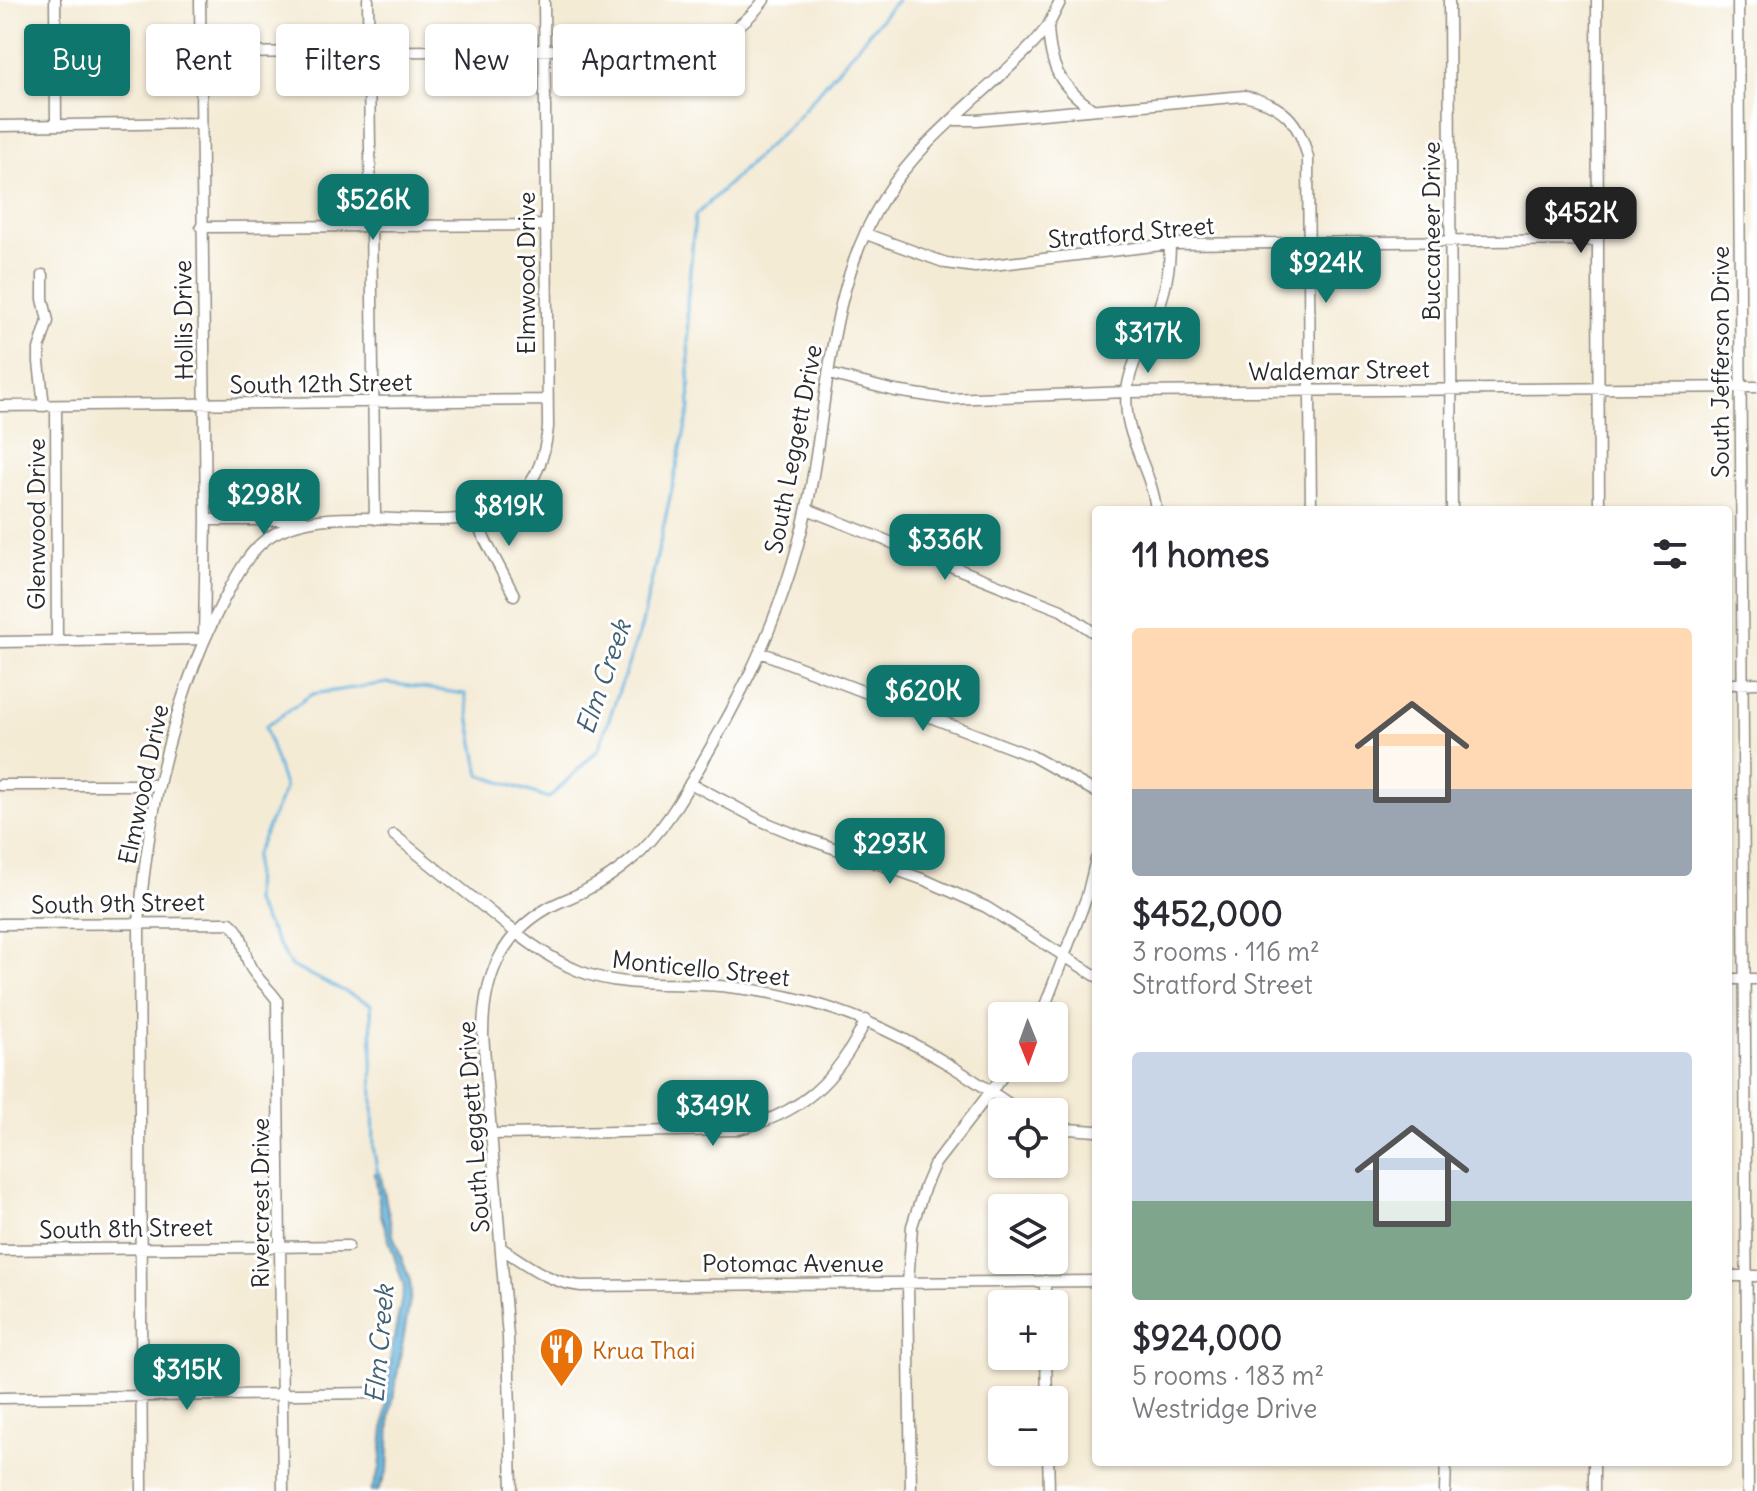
<!DOCTYPE html>
<meta charset="utf-8">
<style>
body{margin:0;font-family:Delius,sans-serif;background:#f7f7f7;color:#2b2b33;height:100vh;display:flex;flex-direction:column;font-size:30px;white-space:nowrap}
*{box-sizing:border-box;margin:0}
p{font-size:26px;color:#7c7c81}
.icon{flex:none;width:44px;height:44px;fill:none;stroke:currentColor;stroke-width:2;stroke-linecap:round;stroke-linejoin:round}
.map{position:relative;flex:1;overflow:hidden}
.details{position:absolute;left:1092px;top:506px;width:640px;height:960px;display:flex;flex-direction:column;background:#fff;border-radius:8px;box-shadow:0 2px 6px #0004}
.details>*{flex:none}
.guide{position:absolute;left:24px;top:24px;width:760px;height:72px;display:flex;gap:16px}
.needle{width:52px;rotate:179deg}
.buttons{position:absolute;left:988px;top:1002px;display:grid;gap:16px}
.buttons a{display:grid;place-items:center;width:80px;height:80px;border-radius:8px;background:#fff;box-shadow:0 2px 6px #0004;font-size:40px}
.price{position:absolute;translate:-50% -68px;padding:0 18px;border-radius:16px;background:#0f766e;color:#fff;font-size:26px;line-height:52px;filter:drop-shadow(0 2px 4px #0008)}
.price::after{content:'';position:absolute;left:50%;top:48px;width:24px;height:18px;margin-left:-12px;background:inherit;clip-path:polygon(0 0,100% 0,50% 100%)}
.price.on{background:#222;color:#fff}
ul{padding:0;list-style:none}
li{display:grid;align-content:center;gap:16px;height:424px;padding:0 40px}
li span{display:grid;place-items:center;height:248px;border-radius:8px;color:#555}
li>.icon{margin-inline-start:auto}
span .icon{width:144px;height:144px;fill:#fffc;stroke-width:1}
li b{font-size:34px}
h2{display:flex;justify-content:space-between;align-items:center;height:96px;padding:0 40px;font-size:34px}
.tag{padding:0 28px;border-radius:8px;background:#fff;box-shadow:0 2px 6px #0004;font-size:28px;line-height:72px}
.tag.on{background:#0f766e;color:#fff}
.map>svg:first-child{display:block}
.water{fill:#63b3de;stroke:#476f84;stroke-width:2}
.lines{fill:none;stroke-linecap:round;stroke-linejoin:round}
.stream{stroke:#63b3de;stroke-width:3}
.minor-casing{stroke:#908b80;stroke-width:13}
.minor{stroke:#fff;stroke-width:10}
.labels{text-anchor:middle;dominant-baseline:central;stroke-width:6;stroke-linejoin:round;paint-order:stroke}
.street-label{font-size:24px;fill:#2b2b2b;stroke:#fff}
.food-label{font-size:24px;fill:#c56008;stroke:#fff;text-anchor:start}
.water-label{font-size:26px;font-style:italic;fill:#416173;stroke:#fff}
</style>
<div class="map">
<svg width="1757" height="1491" viewBox="0 0 1757 1491">
<rect width="100%" height="100%" fill="#fff"/>
<filter id="ink" filterUnits="userSpaceOnUse"><feTurbulence type="fractalNoise" baseFrequency=".0125" numOctaves="2"/><feDisplacementMap in="SourceGraphic" scale="16" xChannelSelector="R" yChannelSelector="G"/><feConvolveMatrix kernelMatrix="1 2 1 2 8 2 1 2 1" color-interpolation-filters="sRGB"/></filter>
<filter id="wash" filterUnits="userSpaceOnUse"><feTurbulence type="fractalNoise" baseFrequency=".006" numOctaves="4" result="noise"/><feDisplacementMap in="SourceGraphic" scale="32" xChannelSelector="R" yChannelSelector="G"/><feGaussianBlur stdDeviation="1.8" result="paint"/><feColorMatrix in="noise" values="0 0 0 0 0 0 0 0 0 0 0 0 0 0 0 0 0 1.4 0 .05"/><feComposite in="paint" operator="in"/></filter>
<g filter="url(#wash)">
<rect width="100%" height="100%" fill="#f4ebd5"/>
<path class="water" d="M375,1173H380L393,1235L410,1281L411,1294L390,1416L388,1470L378,1491H371L380,1469L392,1348L404,1287L381,1215Z"/>
<g class="lines">
<path class="stream" d="M378,1174L374,1152L371,1004L291,966L254,902L255,855L285,789L265,727L312,694L388,683L465,694L480,775L549,798L598,750L641,628L690,407L687,304L695,216L794,121L897,0"/>
</g>
</g>
<g filter="url(#ink)">
<g class="lines">
<defs>
<path id="minor" d="M55,0L56,125
M368,0L375,519
M1449,0L1452,510
M1597,0L1599,510
M1738,0L1748,1491
M1048,26C1050,67 1059,85 1092,109
M200,53L684,49C717,43 744,27 764,0
M953,120H977L1244,96C1282,104 1299,120 1308,158L1311,510
M0,126L201,123
M201,227L545,225
M866,234L946,263L975,267L1170,244L1597,240
M43,275V299L48,321L39,349V362L44,406
M829,374L895,391L949,399L1127,392L1757,387
M0,406L547,400
M56,406L57,642
M807,509L1061,610L1096,634
M1156,510C1152,469 1121,434 1127,391C1130,364 1145,342 1155,317C1165,294 1170,268 1170,244
M473,517L514,595
M206,520H304
M0,642L204,639L206,520L200,0
M760,652L1032,756L1096,792
M1728,684L1757,683
M690,783L762,821L799,836L925,880L986,907L1096,976
M0,785H158
M394,835C424,859 454,883 484,907C514,931 544,957 579,971C627,990 680,981 729,987C848,999 925,1046 1021,1112
M0,924L230,923C245,935 242,948 249,964C255,978 269,988 277,1000L283,1491
M1728,979H1757
M1041,1016L1087,896L1096,859
M1054,1128L1096,1131
M493,1134L735,1130C802,1114 837,1081 866,1020
M501,1248C527,1265 550,1283 581,1286L1096,1281
M0,1250L348,1246
M1728,1276H1757
M1045,1281V1304
M1046,1356L1047,1400
M0,1398L374,1393
M1048,1452L1049,1491
M142,1491L139,923C148,812 171,703 222,603C235,579 248,550 272,535C363,482 532,584 548,427L544,0
M512,1491L508,1337L483,1035C483,981 499,936 548,908C560,901 574,897 586,890C602,882 618,871 631,860C666,831 689,785 711,747C755,672 789,592 807,507C829,404 826,290 884,198C923,136 985,95 1035,42L1048,26L1061,0
M911,1491L908,1283L912,1226L925,1186L934,1165L1009,1068
M1445,1491L1446,1462
M1594,1491V1462"/>
</defs>
<use href="#minor" class="minor-casing"/>
<use href="#minor" class="minor"/>
</g>
</g>
<defs>
<symbol id="restaurant-pin" viewBox="-11 -11 22 30"><path d="M0 17L-7.5 6A9.5 9.5 0 1 1 7.5 6Z" fill="#e8710a" stroke="#fff"/><path d="M-5-6h1v4h1v-4h1v4h1v-4h1v5L-1.5 .5V6h-2V.5L-5-1ZM5-6V6H3V1.5H1.5Q1.5-4 5-6Z" fill="#fff"/></symbol>
</defs>
<g fill-rule="evenodd">
<use href="#restaurant-pin" x="536" y="1324" width="51" height="69"/>
</g>
<g class="labels">
<g class="street-label">
<text transform="translate(1431 231) rotate(-90)">Buccaneer Drive</text>
<text transform="translate(1131 232) rotate(-5)">Stratford Street</text>
<text transform="translate(526 273) rotate(-90)">Elmwood Drive</text>
<text transform="translate(183 320) rotate(-91)">Hollis Drive</text>
<text transform="translate(1720 362) rotate(-90)">South Jefferson Drive</text>
<text transform="translate(1339 370) rotate(-1)">Waldemar Street</text>
<text transform="translate(321 383) rotate(-1)">South 12th Street</text>
<text transform="translate(793 449) rotate(-79)">South Leggett Drive</text>
<text transform="translate(36 524) rotate(-90)">Glenwood Drive</text>
<text transform="translate(143 784) rotate(-78)">Elmwood Drive</text>
<text transform="translate(118 903) rotate(-1)">South 9th Street</text>
<text transform="translate(701 968) rotate(6)">Monticello Street</text>
<text transform="translate(473 1127) rotate(-94)">South Leggett Drive</text>
<text transform="translate(260 1203) rotate(-90)">Rivercrest Drive</text>
<text transform="translate(126 1228) rotate(-1)">South 8th Street</text>
<text x="793" y="1263">Potomac Avenue</text>
</g>
<g class="food-label">
<text x="592" y="1350">Krua Thai</text>
</g>
<g class="water-label">
<text transform="translate(603 677) rotate(-71)">Elm Creek</text>
<text transform="translate(379 1344) rotate(-85)">Elm Creek</text>
</g>
</g>
</svg>
<div class="buttons">
<a><svg class="needle" viewBox="-14 -14 28 28"><path d="M0-13l5 13h-10z" fill="#e53935"/><path d="M0 13l5-13h-10z" fill="#7c7c81"/></svg></a>
<a><svg class="icon" aria-label="locate" viewBox="0 0 24 24"><circle cx="12" cy="12" r="6"/><path d="M12 2v4M12 18v4M2 12h4M18 12h4"/></svg></a>
<a><svg class="icon" aria-label="layers" viewBox="0 0 24 24"><path d="M12 4l9 5-9 5-9-5zM3 14l9 5 9-5"/></svg></a>
<a>+</a>
<a>−</a>
</div>
<b class="price" style="left:373px;top:242px">$526K</b>
<b class="price on" style="left:1581px;top:255px">$452K</b>
<b class="price" style="left:1326px;top:305px">$924K</b>
<b class="price" style="left:1148px;top:375px">$317K</b>
<b class="price" style="left:264px;top:537px">$298K</b>
<b class="price" style="left:509px;top:548px">$819K</b>
<b class="price" style="left:945px;top:582px">$336K</b>
<b class="price" style="left:923px;top:733px">$620K</b>
<b class="price" style="left:890px;top:886px">$293K</b>
<b class="price" style="left:713px;top:1148px">$349K</b>
<b class="price" style="left:187px;top:1412px">$315K</b>
<div class="guide">
<a class="tag on">Buy</a>
<a class="tag">Rent</a>
<a class="tag">Filters</a>
<a class="tag">New</a>
<a class="tag">Apartment</a>
</div>
<section class="details">
<h2>11 homes<svg class="icon" aria-label="filters" viewBox="0 0 24 24"><path d="M4 7h16M4 17h16"/><circle cx="9" cy="7" r="2"/><circle cx="15" cy="17" r="2"/></svg></h2>
<ul>
<li><span style="background:linear-gradient(#ffd9b3 65%,#9aa5b1 0)"><svg class="icon" aria-label="home" viewBox="0 0 24 24"><path d="M3 11l9-7 9 7M6 9v11h12V9"/></svg></span><div><b>$452,000</b><p>3 rooms · 116 m²</p><p>Stratford Street</p></div></li>
<li><span style="background:linear-gradient(#c9d6e8 60%,#7fa58c 0)"><svg class="icon" aria-label="home" viewBox="0 0 24 24"><path d="M3 11l9-7 9 7M6 9v11h12V9"/></svg></span><div><b>$924,000</b><p>5 rooms · 183 m²</p><p>Westridge Drive</p></div></li>
</ul>
</section>
</div>
